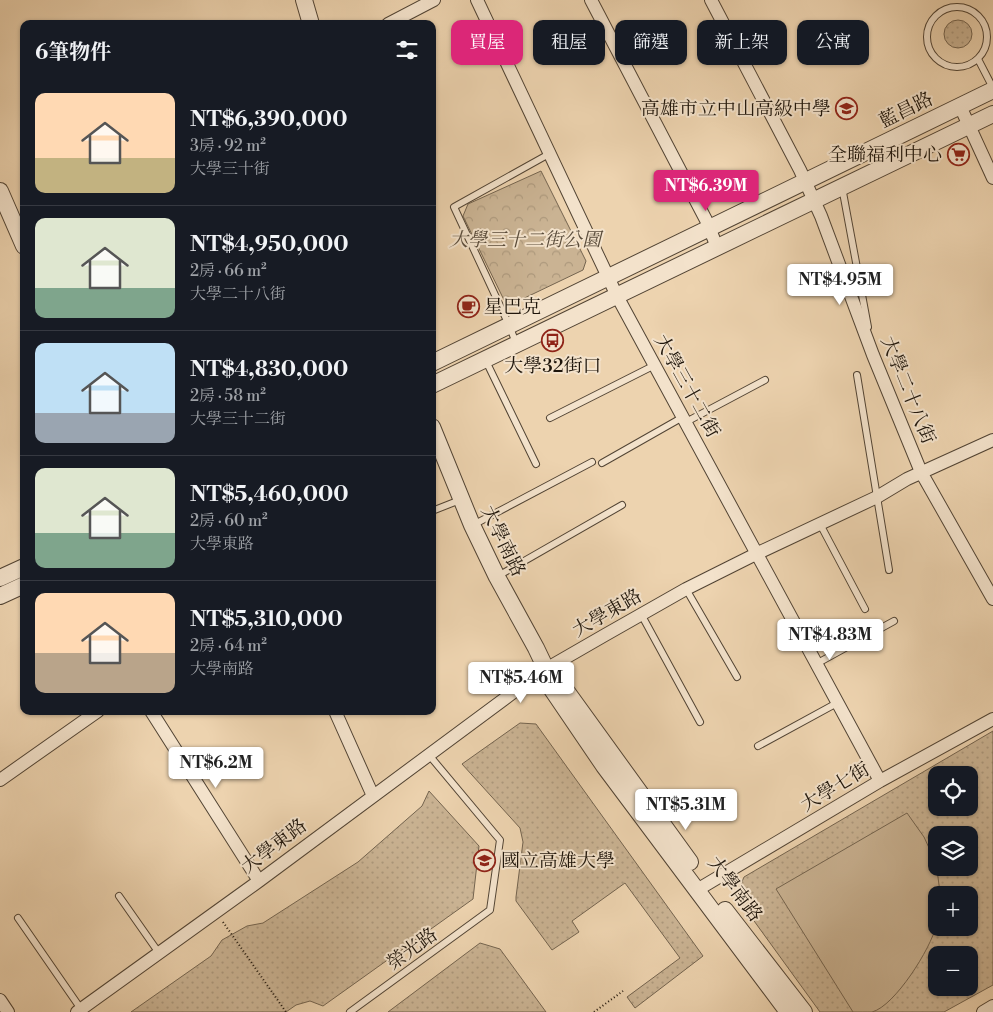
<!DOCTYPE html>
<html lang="zh-TW">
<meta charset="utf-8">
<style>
body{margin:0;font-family:"Libre Bodoni","Noto Serif TC",serif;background:#20242c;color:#f1f3f6;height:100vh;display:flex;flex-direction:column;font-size:19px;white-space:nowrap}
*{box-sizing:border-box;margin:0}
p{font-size:16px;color:#9ea1a6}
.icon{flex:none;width:28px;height:28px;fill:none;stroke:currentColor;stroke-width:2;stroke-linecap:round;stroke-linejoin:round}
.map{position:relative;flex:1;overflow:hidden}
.details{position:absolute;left:20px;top:20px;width:416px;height:695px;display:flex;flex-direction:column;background:#171b24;border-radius:10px;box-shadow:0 1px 4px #0004}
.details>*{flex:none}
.hud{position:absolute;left:451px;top:20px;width:466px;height:45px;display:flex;gap:10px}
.tools{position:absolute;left:928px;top:766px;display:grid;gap:10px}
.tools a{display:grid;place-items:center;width:50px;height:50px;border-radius:10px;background:#171b24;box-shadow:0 1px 4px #0004;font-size:25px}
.price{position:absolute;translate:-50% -42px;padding:0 11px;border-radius:5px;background:#fff;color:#222;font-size:16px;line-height:32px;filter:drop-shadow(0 1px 2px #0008)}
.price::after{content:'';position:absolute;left:50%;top:30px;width:15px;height:11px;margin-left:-8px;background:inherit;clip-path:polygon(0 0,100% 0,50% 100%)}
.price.active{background:#db2777;color:#fff}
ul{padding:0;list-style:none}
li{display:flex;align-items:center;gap:15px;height:125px;padding:0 15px}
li+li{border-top:1px solid #363941}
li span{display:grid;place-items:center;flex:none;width:140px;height:100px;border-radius:10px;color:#555}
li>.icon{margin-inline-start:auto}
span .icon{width:60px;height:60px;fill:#fffc;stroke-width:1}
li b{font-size:21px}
h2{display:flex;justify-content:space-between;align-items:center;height:60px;padding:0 15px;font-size:21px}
.chip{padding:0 18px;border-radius:10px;background:#171b24;box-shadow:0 1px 4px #0004;font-size:18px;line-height:45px}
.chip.active{background:#db2777;color:#fff}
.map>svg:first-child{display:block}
.grass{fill:url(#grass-dots);stroke:#74644f;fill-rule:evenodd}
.forest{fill:url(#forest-crowns);stroke:#74644f}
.pitch{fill:#cab393;stroke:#74644f}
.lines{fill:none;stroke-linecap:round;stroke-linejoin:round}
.service-casing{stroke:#524434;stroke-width:8}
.minor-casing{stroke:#524434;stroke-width:14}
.tertiary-casing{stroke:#524434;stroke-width:18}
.path{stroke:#1e150b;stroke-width:2;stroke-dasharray:1 2.5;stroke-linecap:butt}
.service{stroke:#f3e2cb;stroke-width:6}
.minor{stroke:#f3e2cb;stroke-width:12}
.tertiary{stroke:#f3e2cb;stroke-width:16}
.labels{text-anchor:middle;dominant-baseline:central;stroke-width:4;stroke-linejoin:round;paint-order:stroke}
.poi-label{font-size:19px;fill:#1e150b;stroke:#f3e2cb;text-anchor:end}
.street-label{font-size:19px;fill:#1e150b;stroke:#f3e2cb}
.park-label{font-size:19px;font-style:italic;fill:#5a4c3b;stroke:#f3e2cb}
</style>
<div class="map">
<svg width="993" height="1012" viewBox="0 0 993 1012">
<defs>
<pattern id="grass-dots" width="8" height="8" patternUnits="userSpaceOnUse" patternTransform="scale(1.25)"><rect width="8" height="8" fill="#cab393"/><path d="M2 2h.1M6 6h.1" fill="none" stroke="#ad997d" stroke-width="1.8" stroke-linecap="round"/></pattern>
<pattern id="forest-crowns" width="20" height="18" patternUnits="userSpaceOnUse" patternTransform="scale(1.25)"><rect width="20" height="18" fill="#cab393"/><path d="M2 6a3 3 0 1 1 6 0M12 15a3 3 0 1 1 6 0" fill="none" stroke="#ad997d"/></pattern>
</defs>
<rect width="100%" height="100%" fill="#edd3af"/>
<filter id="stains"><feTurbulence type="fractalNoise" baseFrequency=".004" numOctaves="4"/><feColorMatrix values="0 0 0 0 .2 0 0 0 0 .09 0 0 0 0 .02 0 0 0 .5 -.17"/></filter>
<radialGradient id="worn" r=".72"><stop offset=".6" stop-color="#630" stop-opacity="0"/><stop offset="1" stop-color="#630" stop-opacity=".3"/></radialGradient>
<path class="grass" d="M944 34a14 14 0 1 1 28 0a14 14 0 1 1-28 0Z
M520,723L536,724L703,956L635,1008L627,997L680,958L625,883L572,921L579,932L552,950L516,901V897L523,842L520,828L462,764Z
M993,731V985L944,1012H820L736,896L744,877ZM936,775H969V808H936ZM936,835H969V868H936ZM936,895H969V928H936ZM936,955H969V988H936Z
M429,791L479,846L473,899L323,1006L310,1001L296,1005L286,1012H131L211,956L222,940L247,926L263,923L358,862L422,806Z
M480,943L500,949L546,1012H388Z"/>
<path class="forest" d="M541,171L586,261L583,270L512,304L504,300L463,216L468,204Z"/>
<path class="pitch" d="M907,813L924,837L936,863L940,892V895H936C936,905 938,916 936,926C931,948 895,1006 872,1012C867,1012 859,1012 853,1012L776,889Z"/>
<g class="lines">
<defs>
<path id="service" d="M927 37a30 30 0 1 1 60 0a30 30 0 1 1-60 0Z
M978,59L993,88
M842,187L868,327
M516,343L509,325L454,207L549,154
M485,359L536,464
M857,375L889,570
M550,418L655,365
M686,422L765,380
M602,463L683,417
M432,511L460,500
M820,524L865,609
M473,525L592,462
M498,576L622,505
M686,589L737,677
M641,614L700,722
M816,664L894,621
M758,746L837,703
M119,896L159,953
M18,918L81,1009
M350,1012L490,910L500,840L429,755"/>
<path id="minor" d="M477,0L617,296L880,781
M591,0L706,220L717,247
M711,0L800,170L821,216L873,355L921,472L993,599
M388,24L434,0
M960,106L993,178
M151,711L259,881
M335,711L373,796
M0,780L98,711
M697,890L880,781L993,719
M0,1000L8,1012
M77,1012L259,881L511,694L546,669L605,635L686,589L756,554L877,497L907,479L993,440
M983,1012L993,1006"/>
<path id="tertiary" d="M304,0L311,24
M0,191L24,246
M432,363L993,90
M432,385L993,114
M432,427L472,525L497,577L536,648L546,669L551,688L604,766L788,1012
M0,578L24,567
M0,596L24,585
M562,685L690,862
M725,910L804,1012"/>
</defs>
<use href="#service" class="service-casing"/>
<use href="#minor" class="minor-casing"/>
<use href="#tertiary" class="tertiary-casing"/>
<path class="path" d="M223,922L286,1012
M594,1012L623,991"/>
<use href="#service" class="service"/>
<use href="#minor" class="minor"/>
<use href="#tertiary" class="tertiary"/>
</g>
<defs>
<symbol id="school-ring" viewBox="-11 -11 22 22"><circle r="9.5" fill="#f3e2cb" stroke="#8f2418" stroke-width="1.5"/><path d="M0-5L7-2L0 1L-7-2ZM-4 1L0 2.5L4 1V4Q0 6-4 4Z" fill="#8f2418"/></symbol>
<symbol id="supermarket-ring" viewBox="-11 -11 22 22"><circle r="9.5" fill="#f3e2cb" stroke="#8f2418" stroke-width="1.5"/><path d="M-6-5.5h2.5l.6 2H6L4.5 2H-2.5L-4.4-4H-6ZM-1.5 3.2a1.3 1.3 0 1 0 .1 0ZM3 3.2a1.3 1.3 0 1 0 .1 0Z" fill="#8f2418"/></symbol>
<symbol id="cafe-ring" viewBox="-11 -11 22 22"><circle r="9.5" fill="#f3e2cb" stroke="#8f2418" stroke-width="1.5"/><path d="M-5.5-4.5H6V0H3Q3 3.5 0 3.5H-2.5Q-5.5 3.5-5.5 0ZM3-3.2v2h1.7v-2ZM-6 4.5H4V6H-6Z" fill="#8f2418"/></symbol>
<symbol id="bus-ring" viewBox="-11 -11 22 22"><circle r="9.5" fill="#f3e2cb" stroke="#8f2418" stroke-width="1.5"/><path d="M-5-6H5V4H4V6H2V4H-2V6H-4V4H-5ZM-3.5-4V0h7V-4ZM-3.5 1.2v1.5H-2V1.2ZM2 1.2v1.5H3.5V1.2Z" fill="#8f2418"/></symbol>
<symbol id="university-ring" viewBox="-11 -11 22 22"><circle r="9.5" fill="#f3e2cb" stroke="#8f2418" stroke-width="1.5"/><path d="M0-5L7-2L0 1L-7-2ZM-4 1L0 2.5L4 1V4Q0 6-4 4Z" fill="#8f2418"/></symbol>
</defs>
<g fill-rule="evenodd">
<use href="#school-ring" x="834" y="96" width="25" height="25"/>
<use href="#supermarket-ring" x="946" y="142" width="25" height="25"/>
<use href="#cafe-ring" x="456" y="294" width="25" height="25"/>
<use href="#bus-ring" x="540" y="328" width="25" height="25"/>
<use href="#university-ring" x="472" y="848" width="25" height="25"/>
</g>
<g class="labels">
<g class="poi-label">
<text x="831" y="109">高雄市立中山高級中學</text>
<text x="942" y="155">全聯福利中心</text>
<text x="484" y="307" text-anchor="start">星巴克</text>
<text x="553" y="366" text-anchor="middle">大學32街口</text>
<text x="501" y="861" text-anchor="start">國立高雄大學</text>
</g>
<g class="street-label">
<text transform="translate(906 110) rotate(-26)">藍昌路</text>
<text transform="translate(687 386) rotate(61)">大學三十二街</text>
<text transform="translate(908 390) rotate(68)">大學二十八街</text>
<text transform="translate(503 541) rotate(64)">大學南路</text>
<text transform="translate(607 613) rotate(-30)">大學東路</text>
<text transform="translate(835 787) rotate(-31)">大學七街</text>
<text transform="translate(274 846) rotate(-37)">大學東路</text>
<text transform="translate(735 889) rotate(53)">大學南路</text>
<text transform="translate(412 949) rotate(-36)">榮光路</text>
</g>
<g class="park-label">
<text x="525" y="240">大學三十二街公園</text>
</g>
</g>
<rect width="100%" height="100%" filter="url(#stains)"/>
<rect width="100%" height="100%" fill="url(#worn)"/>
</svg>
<div class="tools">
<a><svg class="icon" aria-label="locate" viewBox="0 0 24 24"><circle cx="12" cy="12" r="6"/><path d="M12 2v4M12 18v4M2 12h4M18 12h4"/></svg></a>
<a><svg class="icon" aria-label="layers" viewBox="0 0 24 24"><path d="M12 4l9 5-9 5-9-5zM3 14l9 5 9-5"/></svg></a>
<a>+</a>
<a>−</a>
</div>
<b class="price active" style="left:706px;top:212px">NT$6.39M</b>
<b class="price" style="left:840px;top:306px">NT$4.95M</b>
<b class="price" style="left:830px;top:661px">NT$4.83M</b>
<b class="price" style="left:521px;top:704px">NT$5.46M</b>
<b class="price" style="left:216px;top:789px">NT$6.2M</b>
<b class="price" style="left:686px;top:831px">NT$5.31M</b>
<div class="hud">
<a class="chip active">買屋</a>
<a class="chip">租屋</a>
<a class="chip">篩選</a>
<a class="chip">新上架</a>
<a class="chip">公寓</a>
</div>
<section class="details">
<h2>6筆物件<svg class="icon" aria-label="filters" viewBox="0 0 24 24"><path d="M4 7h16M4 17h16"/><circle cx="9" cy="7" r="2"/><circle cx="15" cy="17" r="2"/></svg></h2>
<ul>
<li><span style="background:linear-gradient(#ffd9b3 65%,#c2b280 0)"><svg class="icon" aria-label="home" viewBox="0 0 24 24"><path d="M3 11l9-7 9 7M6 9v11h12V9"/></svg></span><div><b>NT$6,390,000</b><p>3房 · 92 m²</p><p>大學三十街</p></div></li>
<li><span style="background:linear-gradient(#dfe7d0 70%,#7fa58c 0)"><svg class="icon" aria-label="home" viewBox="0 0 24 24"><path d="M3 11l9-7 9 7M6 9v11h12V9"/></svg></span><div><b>NT$4,950,000</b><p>2房 · 66 m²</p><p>大學二十八街</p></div></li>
<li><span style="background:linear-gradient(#bfe0f5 70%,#9aa5b1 0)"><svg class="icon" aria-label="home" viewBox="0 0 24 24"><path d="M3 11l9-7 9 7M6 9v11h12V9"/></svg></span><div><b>NT$4,830,000</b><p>2房 · 58 m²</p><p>大學三十二街</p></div></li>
<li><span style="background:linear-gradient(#dfe7d0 65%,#7fa58c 0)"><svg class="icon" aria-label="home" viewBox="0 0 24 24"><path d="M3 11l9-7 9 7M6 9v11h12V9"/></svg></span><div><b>NT$5,460,000</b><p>2房 · 60 m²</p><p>大學東路</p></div></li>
<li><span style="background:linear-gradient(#ffd9b3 60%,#b9a48a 0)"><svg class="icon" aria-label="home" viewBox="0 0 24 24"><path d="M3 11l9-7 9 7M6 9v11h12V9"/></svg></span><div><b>NT$5,310,000</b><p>2房 · 64 m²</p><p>大學南路</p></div></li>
</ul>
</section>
</div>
